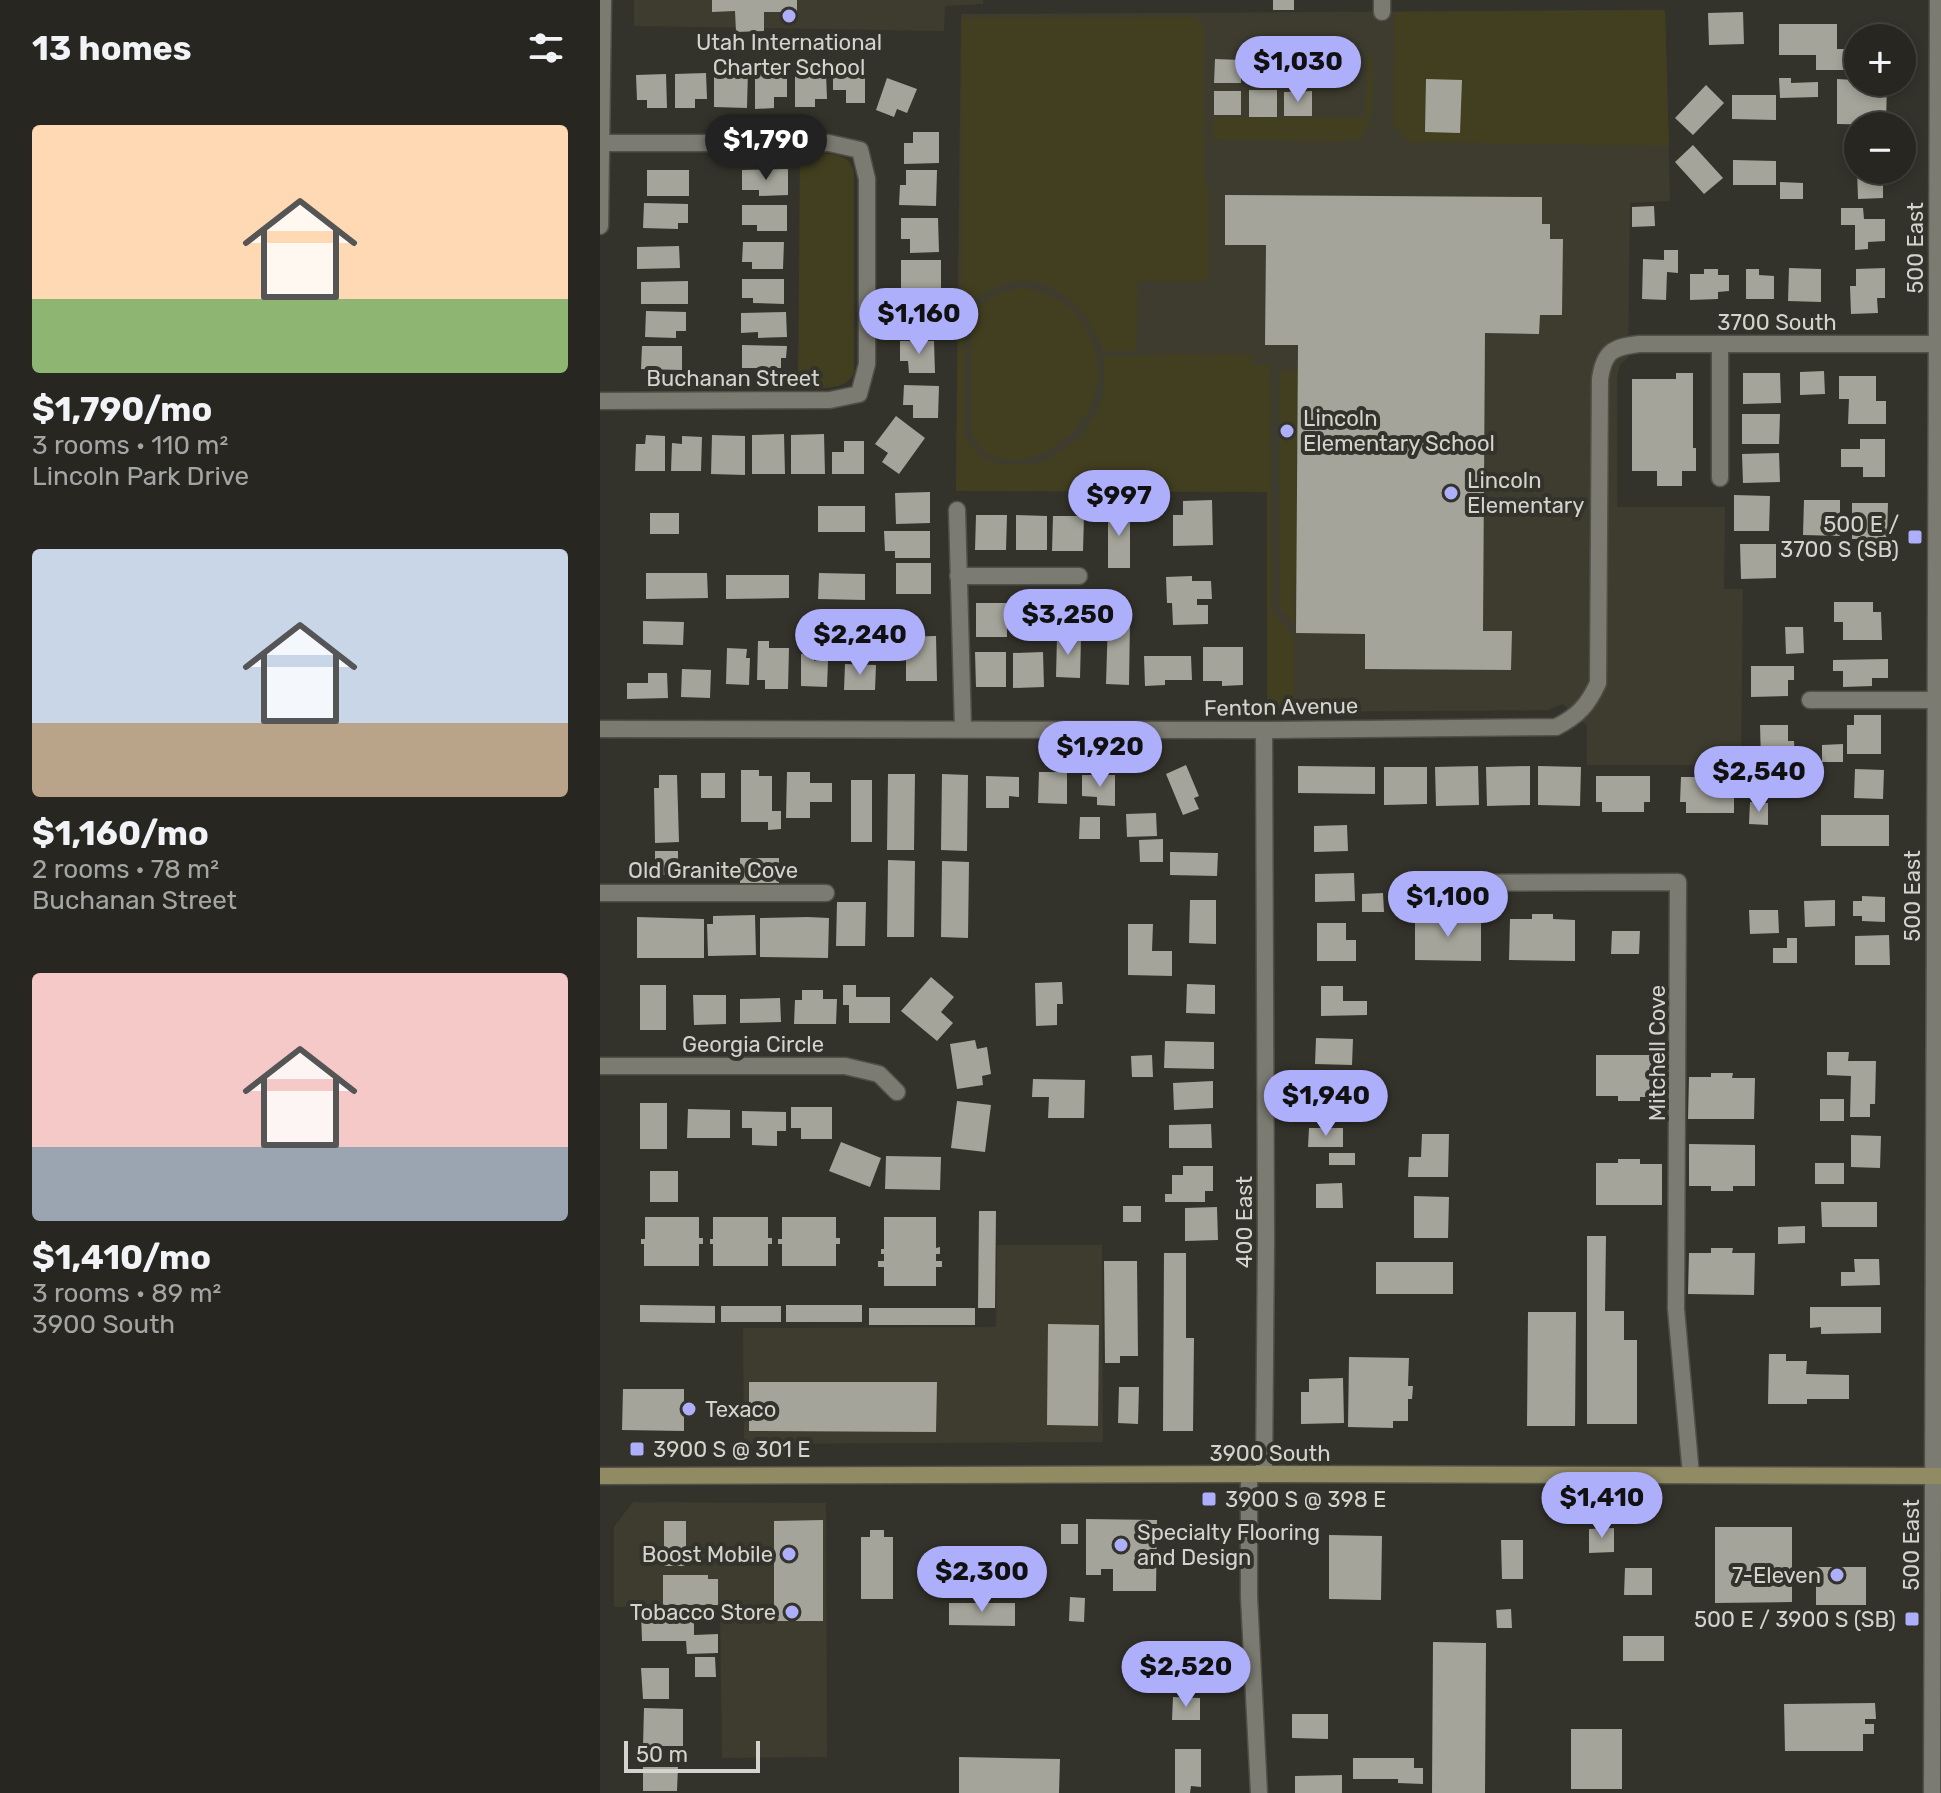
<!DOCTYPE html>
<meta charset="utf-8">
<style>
body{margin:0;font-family:Rubik,sans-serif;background:#2f2e29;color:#f1f3f6;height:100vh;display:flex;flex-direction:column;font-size:30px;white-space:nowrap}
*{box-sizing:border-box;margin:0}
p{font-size:26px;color:#a4a5a5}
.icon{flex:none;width:44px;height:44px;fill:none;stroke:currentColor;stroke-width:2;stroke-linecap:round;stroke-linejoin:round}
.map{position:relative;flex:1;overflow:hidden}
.details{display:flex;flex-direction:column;background:#272620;width:600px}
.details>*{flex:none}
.fabs{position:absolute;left:1244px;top:24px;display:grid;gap:16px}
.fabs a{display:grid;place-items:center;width:72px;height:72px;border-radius:50%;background:#272620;box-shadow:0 4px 12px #0003,0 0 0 2px #43433e;font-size:40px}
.scale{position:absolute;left:24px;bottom:20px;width:136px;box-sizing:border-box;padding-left:8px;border:4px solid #d4d4cf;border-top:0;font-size:22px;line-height:28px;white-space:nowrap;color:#d4d4cf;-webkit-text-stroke:6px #34332b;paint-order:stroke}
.price{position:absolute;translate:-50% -68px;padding:0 18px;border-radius:28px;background:#adaffb;color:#111;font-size:26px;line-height:52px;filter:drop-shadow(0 2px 4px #0008)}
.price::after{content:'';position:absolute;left:50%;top:48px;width:24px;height:18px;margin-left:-12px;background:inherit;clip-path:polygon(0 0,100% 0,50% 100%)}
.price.on{background:#222;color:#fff}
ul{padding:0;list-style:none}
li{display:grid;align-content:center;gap:16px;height:424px;padding:0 32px}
li span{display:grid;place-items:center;height:248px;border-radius:8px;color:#555}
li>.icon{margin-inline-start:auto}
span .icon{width:144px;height:144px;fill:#fffc;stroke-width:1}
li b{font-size:34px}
h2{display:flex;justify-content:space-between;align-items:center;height:96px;padding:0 32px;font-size:34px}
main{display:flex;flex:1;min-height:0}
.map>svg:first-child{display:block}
.built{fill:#3e3c2e}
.green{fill:#423f20}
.building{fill:#a5a49a}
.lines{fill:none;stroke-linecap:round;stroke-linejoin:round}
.minor-casing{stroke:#504f48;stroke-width:19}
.tertiary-casing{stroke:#504f48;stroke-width:19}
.secondary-casing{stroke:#504f48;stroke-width:19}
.minor{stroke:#7c7b72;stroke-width:16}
.tertiary{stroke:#7c7b72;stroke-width:16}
.secondary{stroke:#908b63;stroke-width:16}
.poi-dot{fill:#adaffb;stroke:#34332b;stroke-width:3}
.labels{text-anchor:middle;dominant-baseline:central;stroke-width:8;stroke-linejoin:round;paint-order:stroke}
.poi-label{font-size:22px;fill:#d4d4cf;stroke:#34332b;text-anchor:start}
.street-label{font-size:22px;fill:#d4d4cf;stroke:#34332b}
</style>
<main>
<section class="details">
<h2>13 homes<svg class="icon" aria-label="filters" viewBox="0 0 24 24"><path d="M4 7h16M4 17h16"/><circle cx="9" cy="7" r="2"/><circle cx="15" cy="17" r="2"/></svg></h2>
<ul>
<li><span style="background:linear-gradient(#ffd9b3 70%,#8fb573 0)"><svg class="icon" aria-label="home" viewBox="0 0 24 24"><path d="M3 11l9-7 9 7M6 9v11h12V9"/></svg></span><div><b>$1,790/mo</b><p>3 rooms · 110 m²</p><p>Lincoln Park Drive</p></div></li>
<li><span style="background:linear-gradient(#c9d6e8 70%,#b9a48a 0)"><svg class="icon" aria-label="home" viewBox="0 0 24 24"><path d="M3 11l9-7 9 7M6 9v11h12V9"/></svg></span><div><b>$1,160/mo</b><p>2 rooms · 78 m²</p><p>Buchanan Street</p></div></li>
<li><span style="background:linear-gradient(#f6c9c9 70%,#9aa5b1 0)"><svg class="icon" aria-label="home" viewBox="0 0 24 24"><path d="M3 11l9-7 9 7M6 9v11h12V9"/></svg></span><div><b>$1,410/mo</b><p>3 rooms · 89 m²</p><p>3900 South</p></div></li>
</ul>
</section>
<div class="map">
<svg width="1341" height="1793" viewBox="0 0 1341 1793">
<rect width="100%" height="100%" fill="#34332b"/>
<path class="built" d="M34,0H383V4L345,6L344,31L34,26Z
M1065,10L1070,201L1030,203L1028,358L1020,365L1017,377V507H1125L1124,589H1143L1141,765H987V726L963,704L948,710L667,712V491H356L361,14Z
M397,1245H502L503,1442L144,1444L143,1328L396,1327Z
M33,1502L226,1503L227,1757L122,1758L120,1606L14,1607V1527Z"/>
<path class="green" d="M1065,10L1069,146L810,142L796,129L793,122L795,12Z
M597,17L604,27V184L609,185V281H538L536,351H503C489,308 448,268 400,285C383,292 371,302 364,318L361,300L362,18Z
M768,53L772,55C771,82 781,126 755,141L614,140L613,117L765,118Z
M200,155C220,155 248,148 254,172V373C244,393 218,387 198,388Z
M421,288C444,290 465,300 479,319C550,412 407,507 372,434L371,324C376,301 399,292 421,288Z
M358,315L364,326L365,437L381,457L399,465L434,464L450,459L481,436L495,416L503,397L504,356L652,354L653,365H670L672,611L694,637V705H667V492L356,491Z
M679,371H698L695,625L680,609Z"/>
<path class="building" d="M112,0H197V12H164V31L136,32L135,11L112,12Z
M673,0H694V10H673Z
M1143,12L1144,44L1109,45L1108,13Z
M1179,24H1237V49H1246V70H1216V55H1179Z
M711,55V78L686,79L685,56Z
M615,59L641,60V83H614Z
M650,59L676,60V84L650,83Z
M114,68L148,69L147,108L114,107Z
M155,68H187V97H174V108L155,109Z
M233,69H265V103H246V90H233Z
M106,73L107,99H95V108H75V74Z
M195,73H226L227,99H215V107H195Z
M66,74L67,108H47V100H37L36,75Z
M287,78L317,89L307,113L297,109L294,117L276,110Z
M1179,78H1191V83L1218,82V97L1180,98Z
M826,79L862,80L860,133L825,132Z
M1237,79L1287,82L1286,125L1237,124Z
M1106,85L1124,103L1093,135L1075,118Z
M649,90H677V117H649Z
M614,91H641V115H614Z
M712,91V116H684V92Z
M1132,95H1176V120L1132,119Z
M313,132H339V163L304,164V143H313Z
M1093,145L1123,178L1104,194L1075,162Z
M1133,160L1176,161V185H1133Z
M188,169V195L159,196V190H142V170Z
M47,170H89V196H47Z
M306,170H337L336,206L299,205L300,185H306Z
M1257,170H1283V198L1258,199Z
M1180,182L1203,183V199H1180Z
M625,195L942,197V224H950V239H963L962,315H940L939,334L885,333L883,631H912L911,670L765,669V634L696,633L698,345H665L666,245H625Z
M44,203L88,204V223H78V229L43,228Z
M142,205H187V231H157V225H142Z
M1054,206L1055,226L1032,227V207Z
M1241,208H1263L1264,219H1285V241L1268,242V249L1255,250V225H1241Z
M301,218H338L339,252L310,253V239H301Z
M143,242H184L183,269H152V262H142Z
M79,246L80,268L37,269V247Z
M1064,250H1078V273L1067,272L1066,300L1042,299L1043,259L1064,260Z
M301,260H341V294H301Z
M1189,268L1221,269V302L1188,301Z
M1285,268V298H1277L1278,313L1251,314L1250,286H1256V269Z
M1104,269H1118V275H1129V291L1118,292V299L1090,300V274H1104Z
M1146,269H1159V275L1174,276V299H1146Z
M142,279H184V304L153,303V298H142Z
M88,281V304H41V282Z
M301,300L339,301V335L301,334Z
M46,311L86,312V331H76V338L45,337Z
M186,312L187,337L158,338V332L141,333V313Z
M300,341H334L335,373H309L308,361H300Z
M142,345L187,346L186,358H181V368H142Z
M42,346H82V370L41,369Z
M1224,371L1225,394L1200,395V372Z
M1076,373H1093V448H1096V471H1082V486H1057V471H1032V379H1076Z
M1143,373H1180L1181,403L1143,404Z
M1239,376H1276V401H1286V424H1248L1249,399H1239Z
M304,385L339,386L338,418H313V405H303Z
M1142,414H1180L1179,444H1142Z
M296,416L325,438L299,474L282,462L288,453L275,444Z
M184,434L185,474H152V435Z
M224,434L225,474H191V435Z
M46,435L65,436V471H35L36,444H45Z
M112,435L145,436V475L111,474Z
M82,436L102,437L101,471H71L72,443L82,444Z
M1260,439H1285V477H1263V467H1241V449H1260Z
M244,441H264V474H232V452H244Z
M1179,453L1180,482L1143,483L1142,454Z
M330,492V523L296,524L295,493Z
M1134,495L1170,496L1169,531H1134Z
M612,500L613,545L573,546V515H583V501Z
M1204,500H1240V536L1203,535Z
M1252,503H1288L1287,539H1252Z
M218,506H265V532H218Z
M508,508H530V568H508Z
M50,513H79V534H50Z
M376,515H407L406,550H375Z
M416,515L447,516V550H416Z
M453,516H484L483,551H452Z
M284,531H330V558H295V551H285Z
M1140,544H1176V578L1141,579Z
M296,563H331V594H296Z
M46,573H107L108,598L46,599Z
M219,573L265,574V600L218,599Z
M126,575H189V598L126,599Z
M592,576V581H611L612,599H597V605H608V624L573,625L572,603H567L566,577Z
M414,601L445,602L444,637L413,636Z
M1234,602H1273V612H1281L1282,640H1243V622H1234Z
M376,603H407V637H376Z
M237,617V642H211V618Z
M508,619L530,620L529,685L506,684Z
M43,621L84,622L83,645L43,644Z
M1185,627H1203L1204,653L1186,654Z
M336,636L337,681H306V652H297V637Z
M457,636L481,637L480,678L456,677Z
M158,641H169V648H189L188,689H165V680H157Z
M603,647H643V685L622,686V681H603Z
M127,648L147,649L146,658H150L149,685L126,684Z
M375,652H406V687H376Z
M443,652L444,687L413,688V653Z
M201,654L214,655V661H228L227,687L201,686Z
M544,656H591L592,680H565V685L545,686Z
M1288,659V678H1272V686L1243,687V671H1233V660Z
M245,664L276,665L275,690H244Z
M1151,666H1194V680H1188V696L1151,697Z
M82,669L111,670L110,698L81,697Z
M48,673H67L68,698L27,699V683H48Z
M1254,715H1281V754H1247V725H1254Z
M1160,725H1188V741H1194L1195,760H1161Z
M1243,744V762H1222V745Z
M586,765L599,796L594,798L599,809L583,815L566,774Z
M698,766L775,767V794L698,793Z
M878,766L879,805L836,806L835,767Z
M930,766V805L887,806L886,767Z
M938,766L981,767L980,806L938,805Z
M784,767H827V804L784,805Z
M1255,769L1284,770L1283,799L1254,798Z
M141,770H159V776H172V811H181V829L168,830V822H141Z
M187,772H210V783H232V802H210V818H186Z
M439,772H467V804L438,803Z
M101,773H125V798H101Z
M288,774H315L314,850H287Z
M342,774L368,775L367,851L341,850Z
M59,775H77L79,842L55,843L54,788H59Z
M482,775H515V806L497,805V797L482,796Z
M386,776L419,777V797L409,796V808H386Z
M996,776H1050V802H1044V812H1002V802H996Z
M1081,777H1134V813H1086V802H1080Z
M251,780H272V842H251Z
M1150,802L1168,803V825L1149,824Z
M556,813L557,836L527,837L526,814Z
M1221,815H1289V846H1221Z
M480,817H500V839H479Z
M747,825L748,851L714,852V826Z
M563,839V862H540L539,840Z
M55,851H78V864H85V875H55Z
M570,852L618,853L617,876L570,875Z
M140,858H179V883H140Z
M288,860L315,861L314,937H287Z
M342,861L369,862L368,938L341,937Z
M754,873L755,901L715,902V874Z
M783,893L784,912H762V894Z
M1262,896L1285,897V922L1262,921V916H1253V901H1262Z
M590,900H616V944L589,943Z
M1235,900V926L1205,927L1204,901Z
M237,902H266L265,946H236Z
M1149,910H1178L1179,933L1150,934Z
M837,914H859V919L881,920V961L815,960V919H837Z
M932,914H953V919L975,920V961L909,960L910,919H932Z
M155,915L156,955L108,956L107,924H113V916Z
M37,917L104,919V958H37Z
M208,917L229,918L228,958L160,957V918Z
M717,923H746V940H756V961H717Z
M528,924H553L552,951H572V976L528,975Z
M1012,931H1040L1039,954H1011Z
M1289,935L1290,965H1255V936Z
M1187,938H1197V963H1173V948H1187Z
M331,977L354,997L341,1012L353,1023L337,1041L301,1011Z
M462,982L463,1004H457V1025L436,1026L435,983Z
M587,984L615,985V1014L586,1013Z
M40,985H66V1030H40Z
M243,985H256V997H290V1023H249V1005H243Z
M721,986H743V1001H767V1015L721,1016Z
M202,990H223V999H237L236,1024H194L195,1000H202Z
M93,995H126V1024L94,1025Z
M180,998L181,1022L140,1023V999Z
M716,1038L753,1039L752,1065L715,1064Z
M375,1040L377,1049L387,1047L391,1074L382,1076L383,1085L357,1089L350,1044Z
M565,1041L614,1042V1069L564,1068Z
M1227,1052H1249L1248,1061H1276L1275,1104H1270V1117H1250L1251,1076L1227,1075Z
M552,1055L553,1077H532L531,1056Z
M996,1055H1062V1097H1040V1101H1018V1096H996Z
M1111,1073H1133L1132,1078H1155L1154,1119H1088L1089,1077H1111Z
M715,1078H741L740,1094L746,1095V1104L715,1103Z
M433,1079L485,1080L484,1118H448L449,1097H432Z
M613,1081V1108L574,1110L573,1083Z
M1220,1099H1244V1121H1220Z
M357,1101L391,1105L385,1152L351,1148Z
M40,1103H67V1149H40Z
M191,1107H232V1139H201V1128H191Z
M88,1109L130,1110V1138H87Z
M142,1111L186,1112V1131H177V1146L152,1145V1128H142Z
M611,1124L612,1148H569V1125Z
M709,1128H743V1147H708Z
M822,1134H849L848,1177H808L809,1157H821Z
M1251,1135L1281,1136L1280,1168L1251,1167Z
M241,1142L281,1158L270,1187L229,1171Z
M1089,1144L1155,1145V1186H1133V1191H1111V1186H1089Z
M729,1153H755V1165H729Z
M286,1156L341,1157L340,1190L285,1189Z
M1018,1159H1040V1164H1062V1205H996V1163H1018Z
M1215,1163H1244V1184H1215Z
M583,1166H613V1191H605V1202H565V1194H572V1175H583Z
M50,1171H78V1202H50Z
M742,1183L743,1208H716V1184Z
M814,1196L849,1197L848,1238H814Z
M1221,1202H1277V1227H1222Z
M523,1206H541V1222H523Z
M617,1207L618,1240L585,1241V1208Z
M379,1211H396L395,1308H378Z
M45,1217H99V1238H103V1244H99V1266H44V1244H41V1239H45Z
M113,1217H168V1238H172V1244H168V1266H113V1244H110V1239H113Z
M182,1217H236V1238H240V1244H236V1266H182V1244H178V1239H182Z
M284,1217H336V1248L340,1247V1254H336V1261H342V1267H336V1286H284V1267H278V1261H284V1254H281V1249H284Z
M1205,1226V1243L1178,1244V1227Z
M987,1236H1006L1005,1311H1024V1340H1037V1424H987Z
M1111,1248H1133L1132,1253H1155L1154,1295L1088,1294L1089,1253H1111Z
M564,1253H586V1338H594L593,1431H563Z
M1254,1259H1279L1280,1285L1241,1286V1272H1255Z
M504,1261H537L538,1356H520V1363H505Z
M776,1262H853V1294H776Z
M40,1305L115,1306V1323L40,1322Z
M186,1305H262V1322H186Z
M121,1306H181V1322H121Z
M1210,1307H1281V1333L1221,1334V1327L1210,1328Z
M269,1308H375V1325H269Z
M928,1312H976L975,1426H927Z
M448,1324L499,1325L498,1426L447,1425Z
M1169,1354H1186V1361H1207L1206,1374L1249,1375V1399H1207V1404H1168Z
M749,1357L809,1358L808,1386H813L812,1399H808V1421H793V1428L748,1427Z
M743,1378L744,1423L701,1424V1392H709V1379Z
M149,1382H337L336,1432L149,1431Z
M519,1387H539L538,1424L518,1423Z
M23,1389H84V1431L22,1430Z
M486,1519L557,1520L556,1591H513V1569H501V1575H486Z
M223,1520V1621H174V1521Z
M64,1521H86V1566H64Z
M461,1524H478V1544H461Z
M1115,1527H1192V1602L1115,1603Z
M1014,1528V1552L989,1553V1529Z
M270,1530H284V1537H293V1599H261V1537H270Z
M729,1535L782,1536L781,1600L729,1599Z
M901,1540H923V1579H902Z
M1216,1567H1266V1605H1216Z
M1025,1568H1052V1595H1024Z
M63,1575H108V1579H118V1605H63Z
M470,1597L485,1598L484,1622L469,1621Z
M349,1603H415V1626L349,1625Z
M911,1609L912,1628H897L896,1610Z
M94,1610V1635L118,1634V1653L87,1654L86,1641H42L41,1611Z
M1023,1636H1064V1661H1023Z
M833,1642L886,1643L885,1793H832Z
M596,1656V1670L565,1671V1657Z
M95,1657H115L116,1677H95Z
M41,1668H69V1699H43Z
M573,1697L600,1698V1720H572Z
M1275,1703L1276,1719H1265V1724H1274V1734H1263V1751H1185L1184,1704Z
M44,1708L83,1709V1746H43Z
M692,1714H728V1739L692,1738Z
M971,1729H1022V1789H971Z
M575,1749H601V1787L591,1786L590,1793H575Z
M359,1757L460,1759L459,1793H359Z
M753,1758H814V1768H823V1784L798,1783V1779H753Z
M43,1767H78L77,1791H43Z
M742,1775V1793H695V1776Z"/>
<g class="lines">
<defs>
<path id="minor" d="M782,12V0
M1120,344V478
M0,401L230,400L259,394L267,364V179L260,150L229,143H1
M357,510L363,728
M358,576H479
M1210,700H1335
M0,729L664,730L956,727C978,716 988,705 998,683L1000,379C1004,351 1013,347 1039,344H1336
M664,730L666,1239L664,1474
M827,883L1078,882L1076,1309L1091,1475
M0,893H226
M0,1066H245L279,1074L297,1092
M649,1474V1596L659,1793"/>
<path id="tertiary" d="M0,226L3,0
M1332,1793L1338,0"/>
<path id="secondary" d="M0,1476L649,1474L1341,1476"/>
</defs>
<use href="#minor" class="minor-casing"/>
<use href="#tertiary" class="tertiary-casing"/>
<use href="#secondary" class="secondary-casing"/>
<use href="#minor" class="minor"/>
<use href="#tertiary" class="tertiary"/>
<use href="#secondary" class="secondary"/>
</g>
<g class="poi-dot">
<circle cx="189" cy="16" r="8"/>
<circle cx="687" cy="431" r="8"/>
<circle cx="851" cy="493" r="8"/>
<rect x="1307" y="529" width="16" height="16" rx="4"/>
<circle cx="89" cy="1409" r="8"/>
<rect x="29" y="1441" width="16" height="16" rx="4"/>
<rect x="601" y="1491" width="16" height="16" rx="4"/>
<circle cx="521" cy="1545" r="8"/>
<circle cx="189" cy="1554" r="8"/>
<circle cx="1237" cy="1575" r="8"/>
<circle cx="192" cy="1612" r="8"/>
<rect x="1304" y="1611" width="16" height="16" rx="4"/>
</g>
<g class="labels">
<g class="poi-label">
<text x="189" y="42" text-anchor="middle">Utah International<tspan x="189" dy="25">Charter School</tspan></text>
<text x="703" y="418">Lincoln<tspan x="703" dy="25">Elementary School</tspan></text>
<text x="867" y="480">Lincoln<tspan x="867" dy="25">Elementary</tspan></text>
<text x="1299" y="524" text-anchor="end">500 E /<tspan x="1299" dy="25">3700 S (SB)</tspan></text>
<text x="105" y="1409">Texaco</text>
<text x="53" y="1449">3900 S @ 301 E</text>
<text x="625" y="1499">3900 S @ 398 E</text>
<text x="537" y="1532">Specialty Flooring<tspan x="537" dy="25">and Design</tspan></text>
<text x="173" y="1554" text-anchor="end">Boost Mobile</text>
<text x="1221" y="1575" text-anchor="end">7-Eleven</text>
<text x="176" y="1612" text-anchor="end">Tobacco Store</text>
<text x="1296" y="1619" text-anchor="end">500 E / 3900 S (SB)</text>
</g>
<g class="street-label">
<text transform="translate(1315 248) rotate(-90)">500 East</text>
<text x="1177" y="322">3700 South</text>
<text x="133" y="378">Buchanan Street</text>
<text transform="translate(681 707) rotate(-1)">Fenton Avenue</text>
<text x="113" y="870">Old Granite Cove</text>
<text transform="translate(1312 896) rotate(-90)">500 East</text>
<text x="153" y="1044">Georgia Circle</text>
<text transform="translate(1057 1053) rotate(-90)">Mitchell Cove</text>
<text transform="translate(644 1222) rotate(-90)">400 East</text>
<text x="670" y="1453">3900 South</text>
<text transform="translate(1311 1545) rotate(-90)">500 East</text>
</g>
</g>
</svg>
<div class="fabs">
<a>+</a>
<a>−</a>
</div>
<div class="scale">50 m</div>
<b class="price" style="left:698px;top:104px">$1,030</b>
<b class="price on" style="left:166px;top:182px">$1,790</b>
<b class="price" style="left:319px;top:356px">$1,160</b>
<b class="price" style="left:519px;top:538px">$997</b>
<b class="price" style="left:468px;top:657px">$3,250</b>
<b class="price" style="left:260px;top:677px">$2,240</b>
<b class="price" style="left:500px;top:789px">$1,920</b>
<b class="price" style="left:1159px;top:814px">$2,540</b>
<b class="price" style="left:848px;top:939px">$1,100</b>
<b class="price" style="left:726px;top:1138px">$1,940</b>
<b class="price" style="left:1002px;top:1540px">$1,410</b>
<b class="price" style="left:382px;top:1614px">$2,300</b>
<b class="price" style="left:586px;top:1709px">$2,520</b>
</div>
</main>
